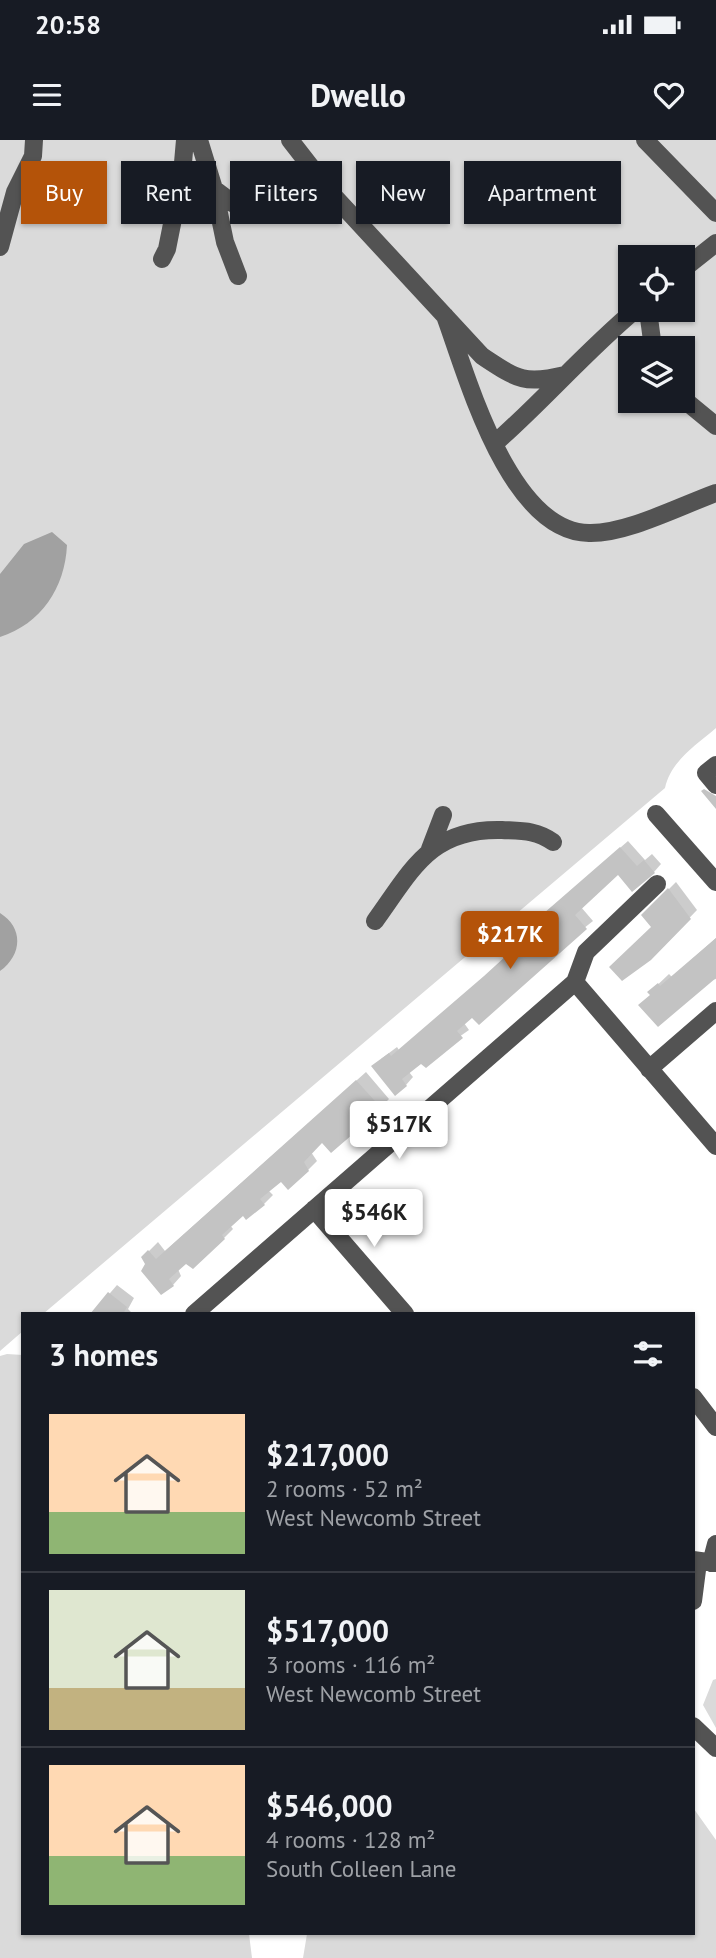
<!DOCTYPE html>
<meta charset="utf-8">
<style>
body{margin:0;font-family:"PT Sans",sans-serif;background:#242831;color:#f1f3f6;height:100vh;display:flex;flex-direction:column;font-size:26px;white-space:nowrap}
*{box-sizing:border-box;margin:0}
p{font-size:23px;color:#9ea1a6}
.icon{flex:none;width:38px;height:38px;fill:none;stroke:currentColor;stroke-width:2;stroke-linecap:round;stroke-linejoin:round}
.map{position:relative;flex:1;overflow:hidden}
.side{position:absolute;left:21px;top:1172px;width:674px;height:623px;display:flex;flex-direction:column;background:#171b24;border-radius:0px;box-shadow:0 2px 5px #0004}
.side>*{flex:none}
.hud{position:absolute;left:21px;top:21px;width:676px;height:63px;display:flex;gap:14px}
.fabs{position:absolute;left:618px;top:105px;display:grid;gap:14px}
.fabs a{display:grid;place-items:center;width:77px;height:77px;border-radius:0px;background:#171b24;box-shadow:0 2px 5px #0004;font-size:35px}
.price{position:absolute;translate:-50% -60px;padding:0 16px;border-radius:7px;background:#fff;color:#222;font-size:23px;line-height:46px;filter:drop-shadow(0 2px 4px #0008)}
.price::after{content:'';position:absolute;left:50%;top:42px;width:21px;height:16px;margin-left:-10px;background:inherit;clip-path:polygon(0 0,100% 0,50% 100%)}
.price.on{background:#b45309;color:#fff}
ul{padding:0;list-style:none}
li{display:flex;align-items:center;gap:21px;height:175px;padding:0 28px}
li+li{border-top:2px solid #363941}
li span{display:grid;place-items:center;flex:none;width:196px;height:140px;border-radius:0px;color:#555}
li>.icon{margin-inline-start:auto}
span .icon{width:84px;height:84px;fill:#fffc;stroke-width:1}
li b{font-size:30px}
h2{display:flex;justify-content:space-between;align-items:center;height:84px;padding:0 28px;font-size:30px}
.pill{padding:0 24px;border-radius:0px;background:#171b24;box-shadow:0 2px 5px #0004;font-size:24px;line-height:63px}
.pill.on{background:#b45309;color:#fff}
.status{display:flex;justify-content:space-between;align-items:center;height:49px;padding:0 35px;background:#171b24;direction:ltr}
.status svg{height:19px;fill:currentColor}
header{display:flex;justify-content:space-between;align-items:center;height:91px;padding:0 28px;background:#171b24;font-size:32px;font-weight:600}
.map>svg:first-child{display:block}
.green{fill:#dadada;fill-rule:evenodd}
.water{fill:#a1a1a1}
.shadow{fill:#0003}
.building{fill:#c3c3c3}
.lines{fill:none;stroke-linecap:round;stroke-linejoin:round}
.minor{stroke:#535353;stroke-width:18}
</style>
<div class="status"><b>20:58</b><svg viewBox="0 0 49 12"><path d="M0 12V9h3v3zM5 12V6h3v6zM10 12V3h3v9zM15 12V0h3v12zM26 1h20v11H26zM47 4h2v5h-2z"/></svg></div>
<header><svg class="icon" aria-label="menu" viewBox="0 0 24 24"><path d="M4 6h16M4 12h16M4 18h16"/></svg>Dwello<svg class="icon" aria-label="heart" viewBox="0 0 24 24"><path d="M12 20l-8-8c-3-5 5-10 8-4 3-6 11-1 8 4z"/></svg></header>
<div class="map">
<svg width="716" height="1818" viewBox="0 0 716 1818">
<rect width="100%" height="100%" fill="#fff"/>
<path class="green" d="M0,0H716V588C695,606 671,621 665,648L43,1174H23V1191L0,1211ZM630,117H682V170H630ZM630,208H682V261H630Z
M7,1214L23,1215V1794H249L252,1818H0V1216Z
M716,1539V1588L703,1565L713,1540Z
M693,1661L694,1669L716,1700V1818H303L307,1794H693Z"/>
<path class="water" d="M52,392L67,405C65,448 41,484 0,497V434L24,404Z
M0,773C24,788 22,815 0,831Z"/>
<path class="shadow" d="M628,701L645,720L652,714L661,724L654,732L618,733L581,767L593,781L464,883L469,890L409,932L413,937L406,945L381,919L397,907L399,910L494,829L542,785L545,773Z
M676,742L697,770L650,819L653,787L643,775Z
M716,798V839L650,852L669,834L672,837Z
M366,932L389,959L380,968L322,1001L311,1012L317,1021L308,1030L281,1040L268,1050L273,1055L264,1064L247,1078L244,1074L230,1085L233,1089L224,1098L178,1129L181,1136L173,1145L147,1124L143,1117L158,1102L165,1111Z
M117,1145L134,1158L128,1169L133,1174H92Z"/>
<path class="building" d="M704,649L716,656V669L701,651Z
M620,707L637,726L644,720L655,733L632,752L618,735L575,775L587,789L479,885L472,878L457,891L463,898L426,928L421,924L402,939L407,946L395,956L371,926L389,913L391,916L484,836L540,785L536,780Z
M668,748L691,779L651,820L622,841L609,827L651,787L641,775Z
M716,798V838L658,887L638,865L650,855L647,852L658,843L660,846Z
M356,940L382,969L331,1013L322,1003L304,1022L309,1031L288,1050L281,1042L260,1059L265,1065L246,1080L243,1076L222,1095L225,1099L193,1129L186,1124L169,1139L174,1146L161,1155L141,1131L145,1124L141,1117L148,1110L156,1119Z
M108,1152L127,1167L123,1174H90Z"/>
<g class="lines">
<path class="minor" d="M199,0L214,49L234,64
M290,0L332,54L482,216C517,239 524,245 565,235
M645,0L716,73
M214,49L225,102L238,136
M0,107L15,52L33,16L34,0
M162,119L167,109L182,34L185,0
M682,130L716,103
M651,170L649,178L653,208
M445,176C467,236 509,392 589,393C626,394 680,366 716,353
M682,258L716,286
M494,304C543,261 585,212 635,170
M716,625L706,633L716,645
M656,674L716,742
M430,709L443,675
M375,781C412,730 430,688 502,690C522,691 536,690 553,702
M575,842L716,1006
M575,842L586,812L657,744
M649,929L716,871
M314,1069L405,1174
M194,1174L575,842
M693,1257L716,1287
M693,1420L716,1423
M711,1423L716,1404
M693,1461L698,1422
M693,1586L716,1608"/>
</g>
</svg>
<div class="fabs">
<a><svg class="icon" aria-label="locate" viewBox="0 0 24 24"><circle cx="12" cy="12" r="6"/><path d="M12 2v4M12 18v4M2 12h4M18 12h4"/></svg></a>
<a><svg class="icon" aria-label="layers" viewBox="0 0 24 24"><path d="M12 4l9 5-9 5-9-5zM3 14l9 5 9-5"/></svg></a>
</div>
<b class="price on" style="left:510px;top:831px">$217K</b>
<b class="price" style="left:399px;top:1021px">$517K</b>
<b class="price" style="left:374px;top:1109px">$546K</b>
<div class="hud">
<a class="pill on">Buy</a>
<a class="pill">Rent</a>
<a class="pill">Filters</a>
<a class="pill">New</a>
<a class="pill">Apartment</a>
</div>
<section class="side">
<h2>3 homes<svg class="icon" aria-label="filters" viewBox="0 0 24 24"><path d="M4 7h16M4 17h16"/><circle cx="9" cy="7" r="2"/><circle cx="15" cy="17" r="2"/></svg></h2>
<ul>
<li><span style="background:linear-gradient(#ffd9b3 70%,#8fb573 0)"><svg class="icon" aria-label="home" viewBox="0 0 24 24"><path d="M3 11l9-7 9 7M6 9v11h12V9"/></svg></span><div><b>$217,000</b><p>2 rooms · 52 m²</p><p>West Newcomb Street</p></div></li>
<li><span style="background:linear-gradient(#dfe7d0 70%,#c2b280 0)"><svg class="icon" aria-label="home" viewBox="0 0 24 24"><path d="M3 11l9-7 9 7M6 9v11h12V9"/></svg></span><div><b>$517,000</b><p>3 rooms · 116 m²</p><p>West Newcomb Street</p></div></li>
<li><span style="background:linear-gradient(#ffd9b3 65%,#8fb573 0)"><svg class="icon" aria-label="home" viewBox="0 0 24 24"><path d="M3 11l9-7 9 7M6 9v11h12V9"/></svg></span><div><b>$546,000</b><p>4 rooms · 128 m²</p><p>South Colleen Lane</p></div></li>
</ul>
</section>
</div>
